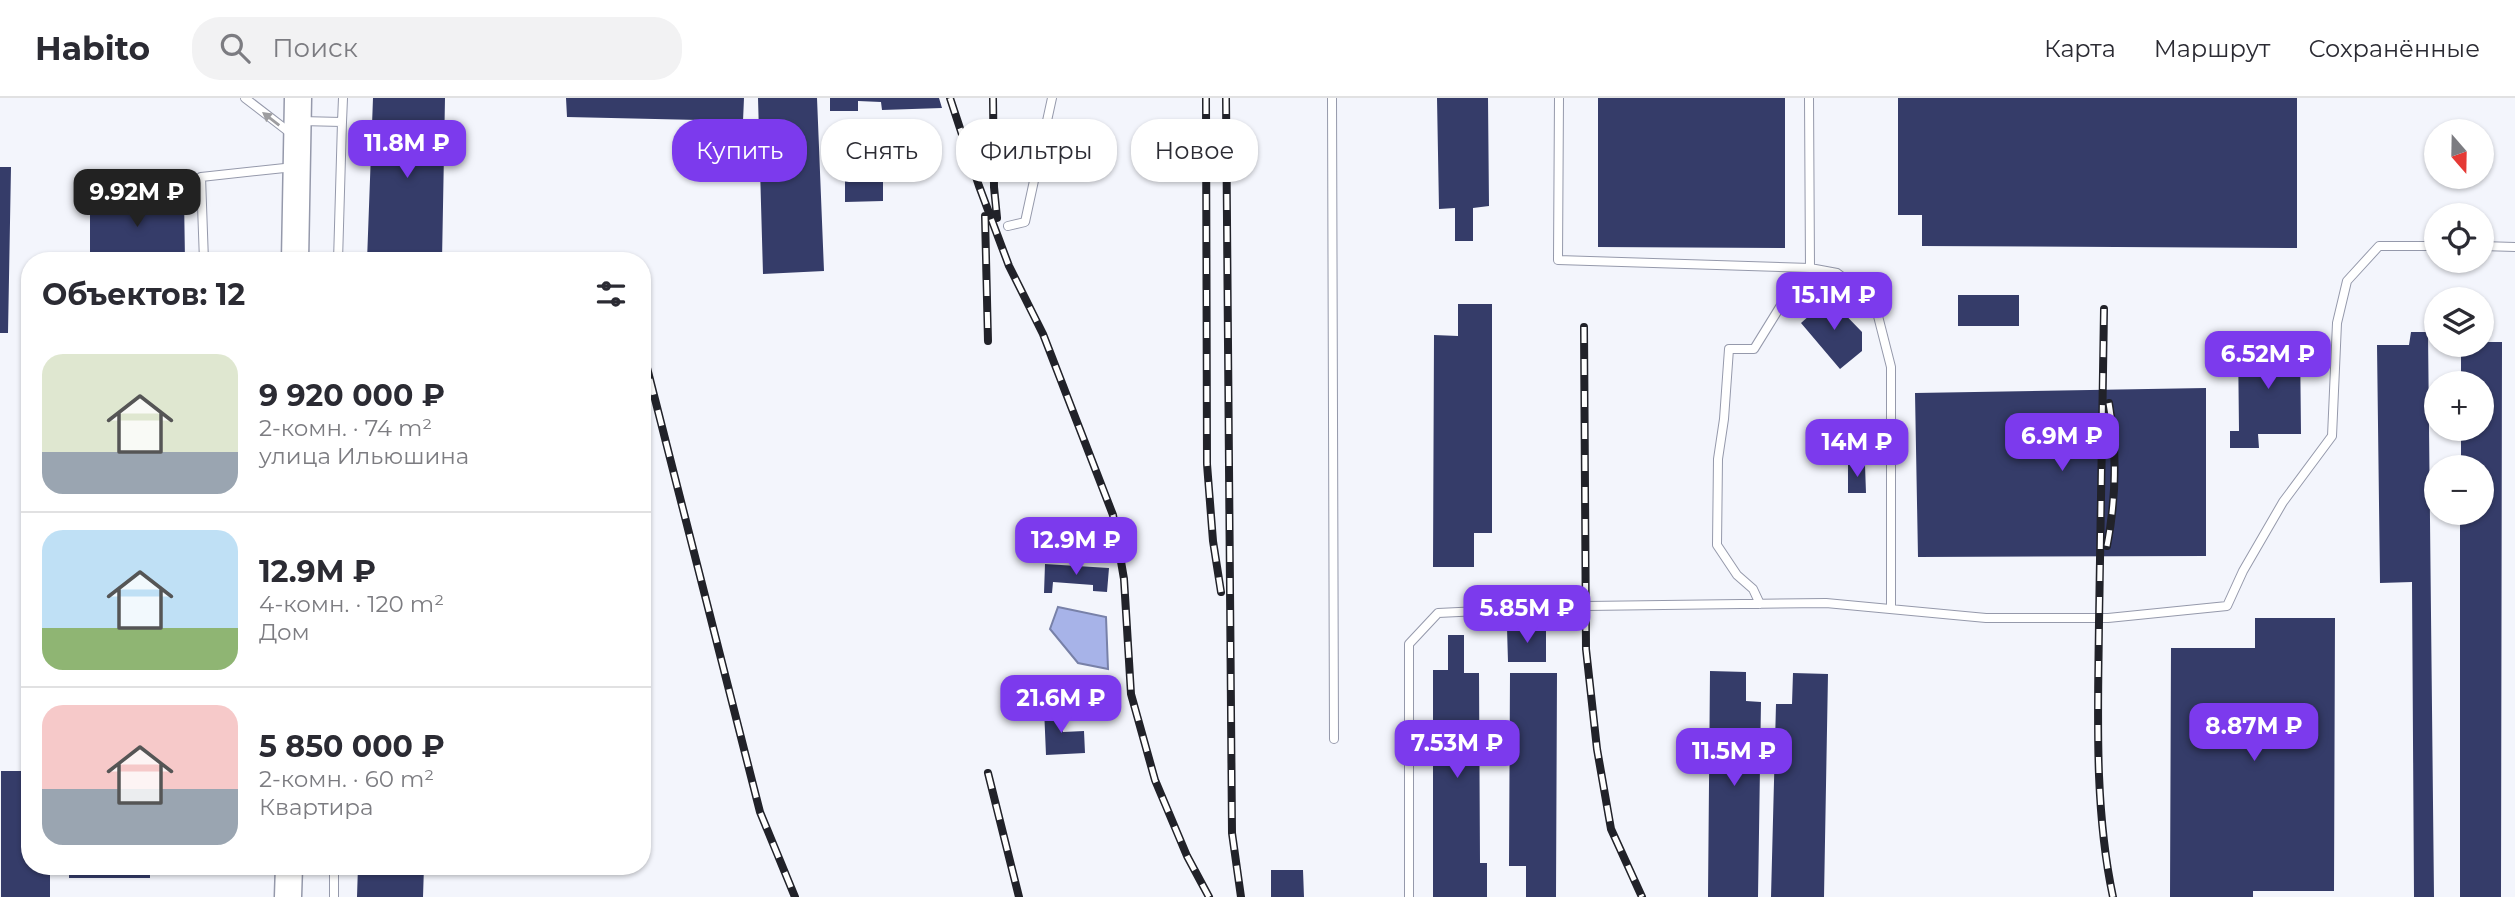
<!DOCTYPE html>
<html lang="ru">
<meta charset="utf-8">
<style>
body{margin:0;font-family:Montserrat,sans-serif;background:#f2f2f3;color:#2b2b33;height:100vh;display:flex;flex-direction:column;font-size:26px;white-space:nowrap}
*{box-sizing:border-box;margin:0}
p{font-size:23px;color:#7c7c81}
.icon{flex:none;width:38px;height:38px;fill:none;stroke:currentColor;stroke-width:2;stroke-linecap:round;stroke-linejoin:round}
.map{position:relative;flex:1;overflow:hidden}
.details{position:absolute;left:21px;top:154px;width:630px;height:623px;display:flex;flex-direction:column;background:#fff;border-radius:28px;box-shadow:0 2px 5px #0004}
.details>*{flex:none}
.hud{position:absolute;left:672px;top:21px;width:665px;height:63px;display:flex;gap:14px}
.needle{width:46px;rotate:160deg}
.controls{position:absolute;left:2424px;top:21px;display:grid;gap:14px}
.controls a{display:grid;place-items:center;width:70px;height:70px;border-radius:50%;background:#fff;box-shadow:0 2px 5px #0004;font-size:35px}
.price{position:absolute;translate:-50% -60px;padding:0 16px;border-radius:14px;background:#7c3aed;color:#fff;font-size:23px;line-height:46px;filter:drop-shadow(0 2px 4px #0008)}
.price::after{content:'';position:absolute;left:50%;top:42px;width:21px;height:16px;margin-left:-10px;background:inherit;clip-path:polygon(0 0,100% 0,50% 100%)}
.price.selected{background:#222;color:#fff}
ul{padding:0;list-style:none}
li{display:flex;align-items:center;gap:21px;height:175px;padding:0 21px}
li+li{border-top:2px solid #e1e1e2}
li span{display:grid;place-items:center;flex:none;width:196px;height:140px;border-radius:21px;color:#555}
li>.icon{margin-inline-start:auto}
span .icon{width:84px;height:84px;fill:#fffc;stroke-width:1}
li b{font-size:30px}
h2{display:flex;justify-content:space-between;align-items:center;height:84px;padding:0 21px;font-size:30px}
.tag{padding:0 24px;border-radius:28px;background:#fff;box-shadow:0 2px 5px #0004;font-size:24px;line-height:63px}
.tag.selected{background:#7c3aed;color:#fff}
header{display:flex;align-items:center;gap:42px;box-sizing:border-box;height:98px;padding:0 35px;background:#fff;border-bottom:2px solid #e1e1e2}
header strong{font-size:33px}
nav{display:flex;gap:38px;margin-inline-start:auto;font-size:24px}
.search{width:490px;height:63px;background:#f2f2f3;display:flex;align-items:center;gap:18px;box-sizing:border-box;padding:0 24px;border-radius:28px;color:#7c7c81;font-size:26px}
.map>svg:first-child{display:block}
.water{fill:#a7b3e8;stroke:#7881a8;stroke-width:2}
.building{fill:#353c69}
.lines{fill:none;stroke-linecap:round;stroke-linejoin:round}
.service-casing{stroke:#9599ab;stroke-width:10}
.trunk-casing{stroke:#9599ab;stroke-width:29}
.service{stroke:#fff;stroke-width:8}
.trunk{stroke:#fff;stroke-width:26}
.rail-casing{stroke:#212229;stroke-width:8}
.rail{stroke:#fff;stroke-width:5;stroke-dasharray:16;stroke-linecap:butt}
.oneway{fill:#9d9da0}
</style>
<header>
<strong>Habito</strong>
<div class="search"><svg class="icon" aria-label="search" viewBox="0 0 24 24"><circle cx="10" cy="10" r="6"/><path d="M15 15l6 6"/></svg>Поиск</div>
<nav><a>Карта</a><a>Маршрут</a><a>Сохранённые</a></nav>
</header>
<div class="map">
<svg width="2515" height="799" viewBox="0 0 2515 799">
<rect width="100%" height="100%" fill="#f3f5fc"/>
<path class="water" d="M1058,509L1106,519L1108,571L1078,565L1050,531Z"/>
<path class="building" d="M373,0H445L442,163H367Z
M566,0H744L743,23L567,19Z
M758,0H817L824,173L763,176Z
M830,0H939L942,10L882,12L881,4L858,3V13H830Z
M1437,0H1488L1489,108L1473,110V143H1455V110L1439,111Z
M1598,0H1785V150L1598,149Z
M1898,0H2297V150L1922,148V117H1898Z
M845,61H883V103L845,104Z
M0,69H11L8,235H0Z
M184,99L185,163H90V100Z
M1958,197H2019V228H1958Z
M1812,198L1822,199V206L1829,200L1862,234V253L1840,271L1801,225L1819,209H1812Z
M1458,206H1492V435H1474V469H1433L1434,237L1458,238Z
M2411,234H2428L2434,799H2414L2412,484L2380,485L2377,247H2409Z
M2300,242L2301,336H2258L2259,350H2230V333H2239L2238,243Z
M2482,244H2502L2501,799H2460V415H2482V369H2461V331H2482V285H2461V247H2482Z
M2206,290V458L1918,459L1915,295Z
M1848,367H1865L1866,395H1848Z
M1045,466L1109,470L1107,494L1093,493V487L1053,484L1052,495H1044Z
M2255,520H2335L2334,793H2253V799H2170L2171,550H2255Z
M1507,530H1546V564H1508Z
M1448,537H1464V575H1479L1480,765H1487V799H1433V572H1448Z
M1710,573L1746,574V603L1761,604L1758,799H1708Z
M1510,575H1557L1556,799H1526V768H1509Z
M1793,575L1828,576L1824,799H1771L1776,606H1792Z
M1044,610H1062L1063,634L1084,633L1085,655L1046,657Z
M642,637H647L645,699H642Z
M1,673H30V768H50V799H1Z
M69,768H150V780H69Z
M358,768H424L423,799H357Z
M1271,772H1303L1304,799H1271Z"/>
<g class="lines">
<defs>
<path id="service" d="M245,0L293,37
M1332,0L1334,641
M1559,0L1558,162L1810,170L1795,195L1783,204L1754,251H1729L1724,321L1718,361L1717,447L1737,477L1753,491L1760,506
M1809,0L1810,170L1837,175L1861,193L1878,218L1891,269V511
M301,23L342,24L343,0
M1008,128L1025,124L1052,0
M2482,148L2515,149
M204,163L201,79L294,69
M338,163L342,24
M334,799V768
M1409,799V546L1438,515L1586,508L1826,505L1986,520H2108L2227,508L2243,473L2283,404L2332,338L2337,225L2347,183L2379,148H2436"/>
<path id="trunk" d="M295,163L298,0
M288,799L289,768"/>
</defs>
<use href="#service" class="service-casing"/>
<use href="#trunk" class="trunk-casing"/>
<use href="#service" class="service"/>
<use href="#trunk" class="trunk"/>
<defs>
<path id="rail" d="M950,0L979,88L1009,168L1043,236L1113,417L1124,481L1131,596L1155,682L1187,758L1209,799
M993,0L994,89L997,120
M1206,0L1207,366L1213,443L1221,494
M1226,0L1232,735L1241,799
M985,118L988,243
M2104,211C2102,316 2101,420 2099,524C2098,616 2094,709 2113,799
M1584,229L1586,551L1597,651L1611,731L1642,799
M642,250L760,714L795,799
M2107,448C2116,402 2117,352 2109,305
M988,675L1019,799"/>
</defs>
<use href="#rail" class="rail-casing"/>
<use href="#rail" class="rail"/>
</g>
<defs><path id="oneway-solid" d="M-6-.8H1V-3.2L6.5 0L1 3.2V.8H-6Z" transform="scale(1.75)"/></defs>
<use class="oneway" href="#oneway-solid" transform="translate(271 21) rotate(-142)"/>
</svg>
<div class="controls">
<a><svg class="needle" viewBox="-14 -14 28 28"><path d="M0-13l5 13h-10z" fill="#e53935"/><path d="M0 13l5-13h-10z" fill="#7c7c81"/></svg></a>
<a><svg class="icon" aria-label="locate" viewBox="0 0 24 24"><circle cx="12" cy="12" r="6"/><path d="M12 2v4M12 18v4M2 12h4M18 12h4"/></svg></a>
<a><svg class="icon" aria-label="layers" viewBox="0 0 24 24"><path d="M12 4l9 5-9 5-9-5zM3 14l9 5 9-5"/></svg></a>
<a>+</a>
<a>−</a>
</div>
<b class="price" style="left:407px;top:82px">11.8M ₽</b>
<b class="price selected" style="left:137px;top:131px">9.92M ₽</b>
<b class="price" style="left:1834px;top:234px">15.1M ₽</b>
<b class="price" style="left:2268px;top:293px">6.52M ₽</b>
<b class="price" style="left:2062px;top:375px">6.9M ₽</b>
<b class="price" style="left:1857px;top:381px">14M ₽</b>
<b class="price" style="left:1076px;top:479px">12.9M ₽</b>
<b class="price" style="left:1527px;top:547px">5.85M ₽</b>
<b class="price" style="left:1061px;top:637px">21.6M ₽</b>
<b class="price" style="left:2254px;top:665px">8.87M ₽</b>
<b class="price" style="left:1457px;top:682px">7.53M ₽</b>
<b class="price" style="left:1734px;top:690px">11.5M ₽</b>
<div class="hud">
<a class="tag selected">Купить</a>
<a class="tag">Снять</a>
<a class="tag">Фильтры</a>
<a class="tag">Новое</a>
</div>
<section class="details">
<h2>Объектов: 12<svg class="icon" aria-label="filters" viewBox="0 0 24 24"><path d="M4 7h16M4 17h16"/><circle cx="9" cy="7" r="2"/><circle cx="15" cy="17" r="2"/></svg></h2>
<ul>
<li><span style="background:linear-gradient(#dfe7d0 70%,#9aa5b1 0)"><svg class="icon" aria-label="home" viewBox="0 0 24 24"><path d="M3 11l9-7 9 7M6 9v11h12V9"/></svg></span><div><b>9 920 000 ₽</b><p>2-комн. · 74 m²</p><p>улица Ильюшина</p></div></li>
<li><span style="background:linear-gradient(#bfe0f5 70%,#8fb573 0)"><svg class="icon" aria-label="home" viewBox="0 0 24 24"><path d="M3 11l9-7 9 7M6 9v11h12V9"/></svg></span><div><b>12.9M ₽</b><p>4-комн. · 120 m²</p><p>Дом</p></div></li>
<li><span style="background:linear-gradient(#f6c9c9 60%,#9aa5b1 0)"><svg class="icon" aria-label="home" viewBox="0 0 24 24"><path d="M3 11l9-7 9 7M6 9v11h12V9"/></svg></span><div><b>5 850 000 ₽</b><p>2-комн. · 60 m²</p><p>Квартира</p></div></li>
</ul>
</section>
</div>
